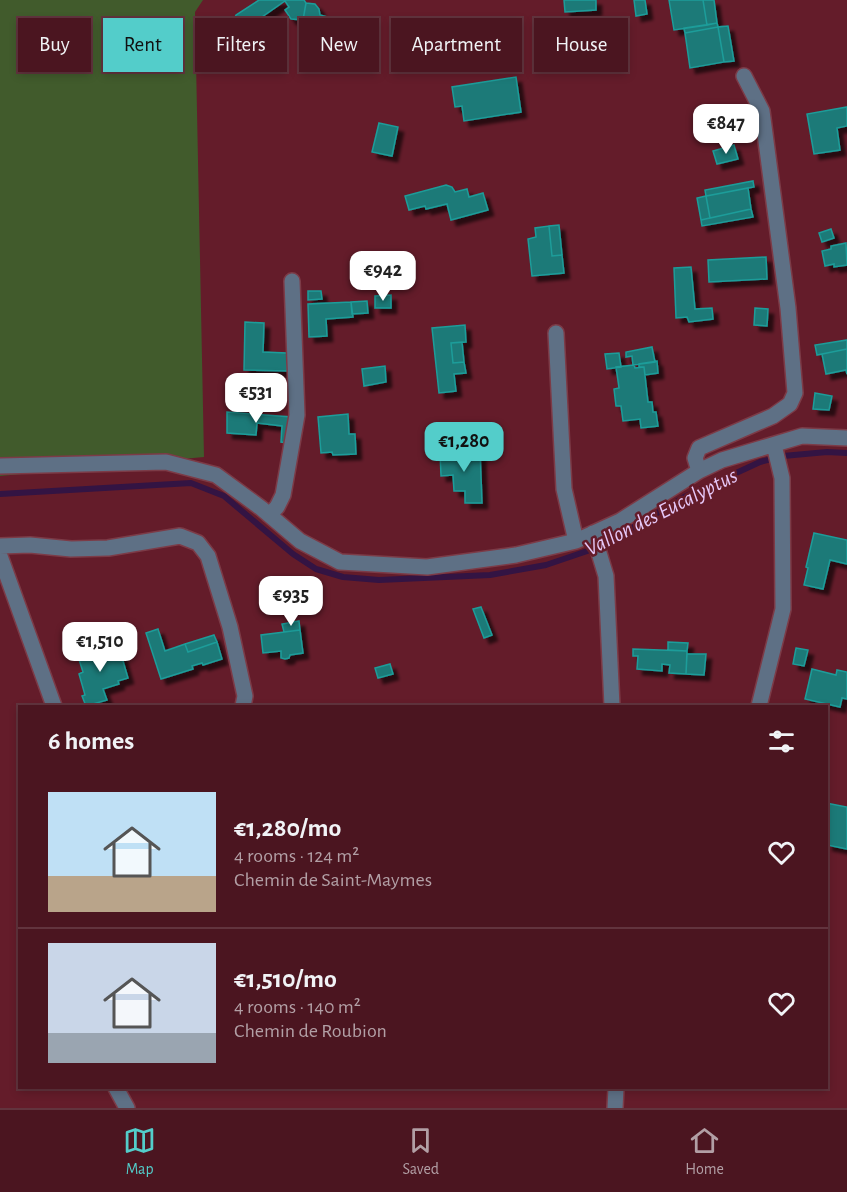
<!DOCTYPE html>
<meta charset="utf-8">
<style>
body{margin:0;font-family:"Alegreya Sans",sans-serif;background:#521e29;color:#f1f3f6;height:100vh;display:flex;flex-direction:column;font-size:22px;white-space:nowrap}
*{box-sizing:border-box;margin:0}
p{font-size:20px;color:#b29fa5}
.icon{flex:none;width:33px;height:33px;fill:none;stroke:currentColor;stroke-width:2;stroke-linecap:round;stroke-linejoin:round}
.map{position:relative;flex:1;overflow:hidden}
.side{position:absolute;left:18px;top:705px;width:810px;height:384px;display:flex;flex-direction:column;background:#4b1520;border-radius:0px;box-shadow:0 3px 9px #0003,0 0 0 2px #62343e}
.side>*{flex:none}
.guide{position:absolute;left:18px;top:18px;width:812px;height:54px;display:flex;gap:12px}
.price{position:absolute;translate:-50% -51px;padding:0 14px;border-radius:12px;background:#fff;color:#222;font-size:20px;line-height:39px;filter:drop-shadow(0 2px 3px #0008)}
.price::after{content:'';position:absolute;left:50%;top:36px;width:18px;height:14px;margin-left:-9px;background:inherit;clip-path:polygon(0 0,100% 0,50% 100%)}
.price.on{background:#53cdca;color:#111}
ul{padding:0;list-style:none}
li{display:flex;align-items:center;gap:18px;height:150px;padding:0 30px}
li+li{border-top:2px solid #62343e}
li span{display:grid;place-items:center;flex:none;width:168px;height:120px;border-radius:0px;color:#555}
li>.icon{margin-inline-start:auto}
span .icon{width:72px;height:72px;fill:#fffc;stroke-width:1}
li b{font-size:26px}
h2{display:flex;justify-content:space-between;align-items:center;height:72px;padding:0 30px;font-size:26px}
.pill{padding:0 21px;border-radius:0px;background:#4b1520;box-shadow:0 3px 9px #0003,0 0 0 2px #62343e;font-size:21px;line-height:54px}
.pill.on{background:#53cdca;color:#111}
.tabs{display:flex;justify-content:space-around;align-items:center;height:84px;border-top:2px solid #62343e;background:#4b1520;font-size:16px;color:#b29fa5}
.tabs a{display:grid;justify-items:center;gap:3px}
.tabs .on{color:#53cdca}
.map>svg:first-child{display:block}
.green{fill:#415b2c}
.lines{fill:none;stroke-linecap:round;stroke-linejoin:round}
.stream{stroke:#331443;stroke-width:6}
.building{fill:#1d7a78;stroke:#1c9d9a;stroke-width:1.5;filter:url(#shadow)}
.minor-casing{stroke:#7c3b47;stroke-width:18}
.minor{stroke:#5e7085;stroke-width:15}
.labels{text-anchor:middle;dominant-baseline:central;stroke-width:5;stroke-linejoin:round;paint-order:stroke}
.water-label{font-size:22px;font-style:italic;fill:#e7c9f9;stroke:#641c2a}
</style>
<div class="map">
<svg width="847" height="1108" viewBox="0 0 847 1108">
<defs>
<filter id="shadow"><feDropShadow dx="5.5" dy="5.5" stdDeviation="1.5" flood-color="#0009"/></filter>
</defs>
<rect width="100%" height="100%" fill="#641c2a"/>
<path class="green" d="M0,0H203L195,12L204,457L0,476Z"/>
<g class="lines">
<path class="stream" d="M0,494L191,483L224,496L293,554L316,569L343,577L379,580L490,575L546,565L602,546L684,497L760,462L783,456L827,452L847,453"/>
</g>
<path class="building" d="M259,0H304L306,3L303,20L291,19L285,10L289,7L285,1L246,28L242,29L237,26L234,20L236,15Z
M564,0H596V10L565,12Z
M634,0H645L647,14L636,16Z
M669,0H703L707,25L674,30Z
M703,0H714L717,23L707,25Z
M306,3L315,4L319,9L320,15L342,21L341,25L352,29L349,40L359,42L354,58L344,55L340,65L329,62L334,45L319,40L321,33L315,31L312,22L303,20Z
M717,23L718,27L685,33L684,28Z
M728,26L734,61L724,62L718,27Z
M718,27L724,62L690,68L685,33Z
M516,77L521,112L464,121L462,106L455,107L452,87Z
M847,107V126L837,128L840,150L814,154L807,114Z
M379,123L398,127L392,156L372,152Z
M734,145L738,159L717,164L713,151Z
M753,181L754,187L706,196L705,190Z
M446,185L452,187L455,192L467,189L469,197L483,193L488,210L451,220L447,204L426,209L425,206L409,210L405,196Z
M748,188L751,209L710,218L706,196Z
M706,196L710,218L701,220L697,198Z
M751,209L753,217L702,226L701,220Z
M559,225L562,255L552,256L549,226Z
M549,226L552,256L562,255L564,273L532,276L528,239L536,237L535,228Z
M831,229L834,238L822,242L819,233Z
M846,243L847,265L834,267V264L825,266L822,251L831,249V246Z
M766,257L767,279L709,282L708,260Z
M691,267L695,309L712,308L713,319L689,322L687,317L676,318L674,268Z
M308,291H321L322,299L308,300Z
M391,295V308H375V296Z
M367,301L368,313L352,314L351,302Z
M351,302L353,317L326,319L327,336L309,337L308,304Z
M755,308L768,309L767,326L754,325Z
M245,322L264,323L263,352L287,353V371L244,370Z
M465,325L466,342L451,343L453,363L464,362L466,373L454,374L456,391L439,393L432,328Z
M847,340V349L817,355L815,345Z
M462,342L464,362L453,363L451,343Z
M652,347L655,362L633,365L632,356L626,357V352Z
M847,349V374L846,370L826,374L822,354Z
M619,353L621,367L607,369L605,354Z
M657,361L658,373L645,375L644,367H639V364Z
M634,365L635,368L644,367L648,402H652L653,412H656L658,426L641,428L640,419L623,421L621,406H616L614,389L619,388L616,367Z
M385,366L386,382L364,386L362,369Z
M227,383L242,384V393H227Z
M815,393L832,396L829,410L813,409Z
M227,412L292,417L287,443L281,442L282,426L257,423L256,435L227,433Z
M348,414L349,434H355L356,454L333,455L332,452L321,453L318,417Z
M480,450L482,503H465V491H454L453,475L441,476L440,452Z
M814,533L847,540V564L830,560L823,589L804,585L808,568L806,567Z
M481,607L492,635L484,638L473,609Z
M299,621L300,630L284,632L282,624Z
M158,629L165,651L185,644L188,652L217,642L222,659L203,665L202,663L192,666L193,669L161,679L146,633Z
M300,630L303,653L290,655L289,658L285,659L281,658V651L263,653L261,635Z
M214,635L217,642L188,652L185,644Z
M110,637L113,646L91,653L88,644Z
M668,642L688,643L687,651L668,650Z
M88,646L91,653L113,646L116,655L121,654L128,678L118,681L119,684L103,689L107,700L86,706L82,696L85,695L79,674L83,672L76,650Z
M796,648L808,650L804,666L793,664Z
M633,649L687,651L686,674L669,673L670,665L662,664V671L637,669L638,656H633Z
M687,654H706L704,675L686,674Z
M390,664L393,674L378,678L375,668Z
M812,669L836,675L837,670L847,672V699L842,698L840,707L805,699Z
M826,803L847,807V849L827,845L829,834H826Z"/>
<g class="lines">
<defs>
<path id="minor" d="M556,333L564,489L576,541
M0,466L166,462L216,475L261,508L300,541L340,562L427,567L516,555L576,541L620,521L699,471L722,460L802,436L847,438
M699,471L695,458L699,448L773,416L790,404L795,393L788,308L762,111L744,76
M269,515L277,507L283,495L297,415L292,281
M593,533L606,576L612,706
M0,546L30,545L71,549L108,548L180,536L198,543L208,556L230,627L245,696L243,706
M0,556L54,706
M759,706L783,609L782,478L774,445
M116,1088L127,1108
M615,1108L616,1088"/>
</defs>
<use href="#minor" class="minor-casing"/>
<use href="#minor" class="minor"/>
</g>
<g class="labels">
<g class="water-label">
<text transform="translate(661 512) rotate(-27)">Vallon des Eucalyptus</text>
</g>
</g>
</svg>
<b class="price" style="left:726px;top:155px">€847</b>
<b class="price" style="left:383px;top:302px">€942</b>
<b class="price" style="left:256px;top:424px">€531</b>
<b class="price on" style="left:464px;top:473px">€1,280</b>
<b class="price" style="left:291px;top:627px">€935</b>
<b class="price" style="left:100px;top:673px">€1,510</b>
<div class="guide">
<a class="pill">Buy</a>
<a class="pill on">Rent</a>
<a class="pill">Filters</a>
<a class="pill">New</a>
<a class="pill">Apartment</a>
<a class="pill">House</a>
</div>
<section class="side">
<h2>6 homes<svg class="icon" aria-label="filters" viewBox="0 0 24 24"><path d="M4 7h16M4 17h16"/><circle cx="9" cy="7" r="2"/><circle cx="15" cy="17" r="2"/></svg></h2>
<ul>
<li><span style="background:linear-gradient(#bfe0f5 70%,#b9a48a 0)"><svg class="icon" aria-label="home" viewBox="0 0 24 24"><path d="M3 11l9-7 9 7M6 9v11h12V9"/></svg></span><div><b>€1,280/mo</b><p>4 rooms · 124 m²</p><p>Chemin de Saint-Maymes</p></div><svg class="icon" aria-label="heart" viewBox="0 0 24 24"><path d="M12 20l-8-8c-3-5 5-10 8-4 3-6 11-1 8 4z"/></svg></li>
<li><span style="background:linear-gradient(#c9d6e8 75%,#9aa5b1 0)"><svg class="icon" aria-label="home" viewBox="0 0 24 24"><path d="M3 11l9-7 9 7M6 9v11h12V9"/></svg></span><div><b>€1,510/mo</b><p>4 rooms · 140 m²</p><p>Chemin de Roubion</p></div><svg class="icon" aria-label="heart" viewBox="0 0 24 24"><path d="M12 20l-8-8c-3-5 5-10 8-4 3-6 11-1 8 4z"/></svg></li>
</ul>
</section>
</div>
<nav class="tabs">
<a class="on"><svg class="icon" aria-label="map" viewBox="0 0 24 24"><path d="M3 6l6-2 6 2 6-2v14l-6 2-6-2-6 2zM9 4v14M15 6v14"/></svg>Map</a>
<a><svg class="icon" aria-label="saved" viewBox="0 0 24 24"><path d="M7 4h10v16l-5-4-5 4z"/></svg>Saved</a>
<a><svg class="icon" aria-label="home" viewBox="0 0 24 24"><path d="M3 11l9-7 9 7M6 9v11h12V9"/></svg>Home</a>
</nav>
